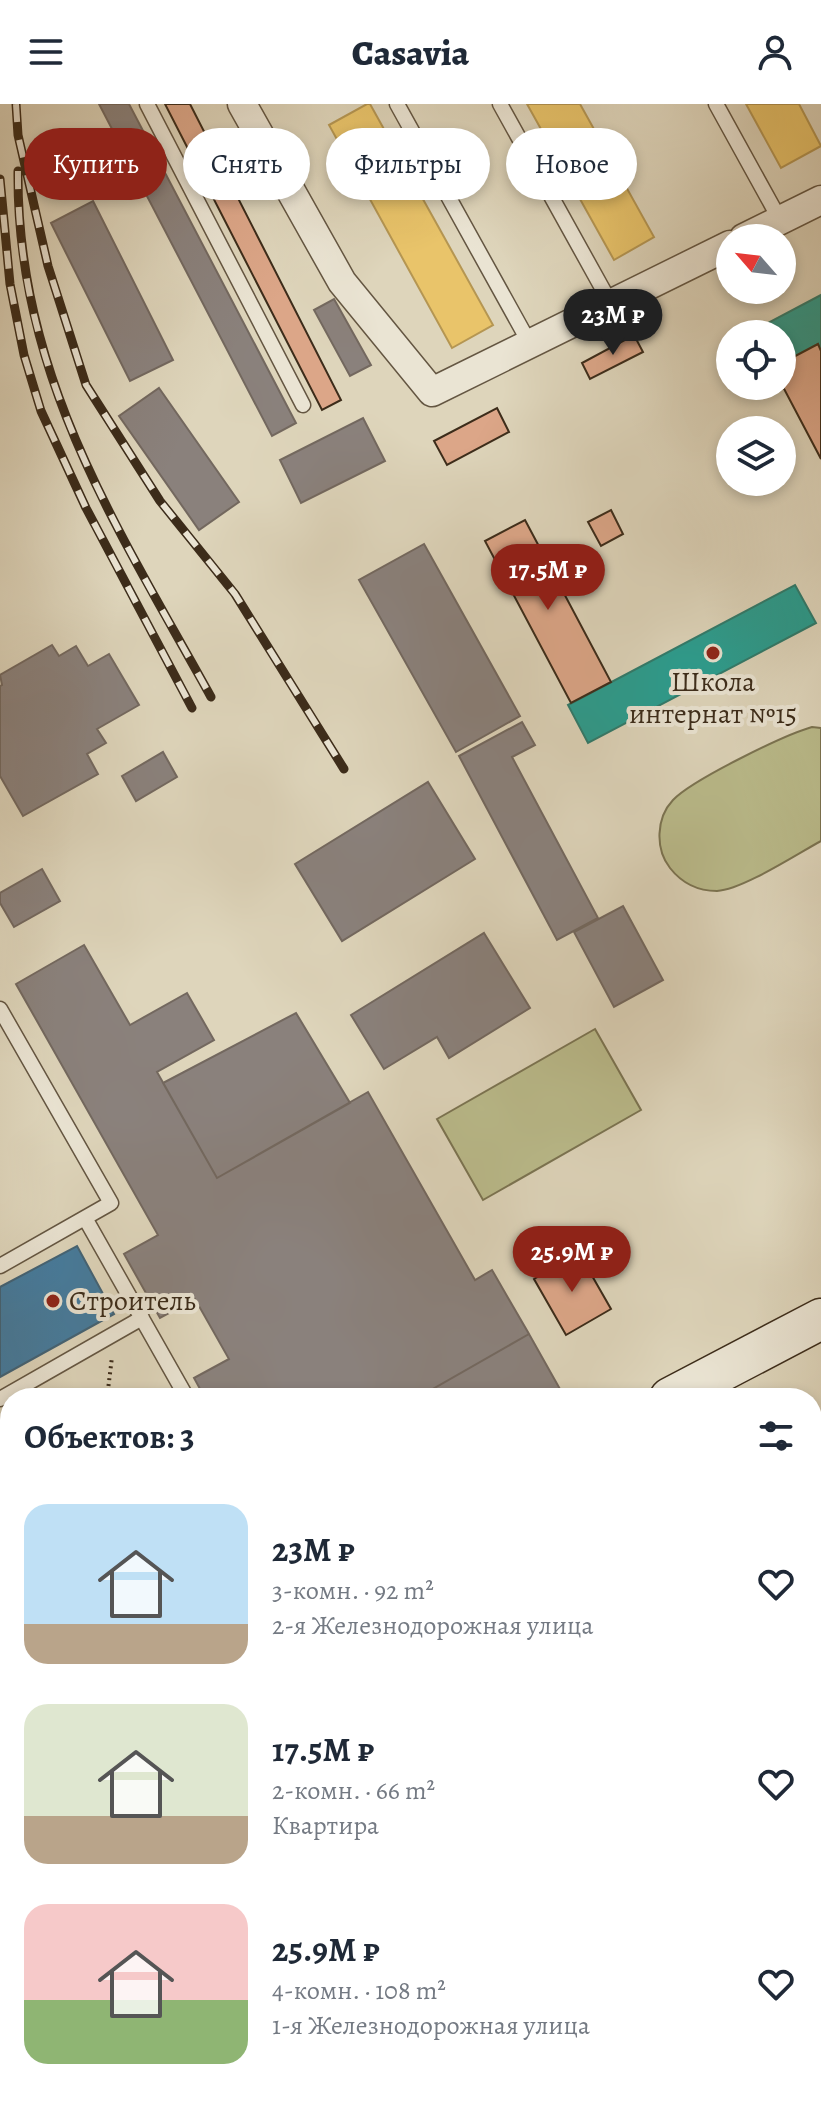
<!DOCTYPE html>
<html lang="ru">
<meta charset="utf-8">
<style>
body{margin:0;font-family:Alegreya,serif;background:#f6f6f7;color:#1f2937;height:100vh;display:flex;flex-direction:column;font-size:30px;white-space:nowrap}
*{box-sizing:border-box;margin:0}
p{font-size:26px;color:#747a83}
.icon{flex:none;width:44px;height:44px;fill:none;stroke:currentColor;stroke-width:2;stroke-linecap:round;stroke-linejoin:round}
.map{position:relative;flex:1;overflow:hidden}
.sheet{position:absolute;left:0px;top:1284px;width:822px;height:714px;display:flex;flex-direction:column;background:#fff;border-radius:32px 32px 0 0;box-shadow:0 4px 12px #0003}
.sheet>*{flex:none}
.top-card{position:absolute;left:24px;top:24px;width:774px;height:72px;display:flex;gap:16px}
.needle{width:52px;rotate:298deg}
.tools{position:absolute;left:716px;top:120px;display:grid;gap:16px}
.tools a{display:grid;place-items:center;width:80px;height:80px;border-radius:50%;background:#fff;box-shadow:0 4px 12px #0003;font-size:40px}
.price{position:absolute;translate:-50% -68px;padding:0 18px;border-radius:28px;background:#8f2418;color:#fff;font-size:26px;line-height:52px;filter:drop-shadow(0 2px 4px #0008)}
.price::after{content:'';position:absolute;left:50%;top:48px;width:24px;height:18px;margin-left:-12px;background:inherit;clip-path:polygon(0 0,100% 0,50% 100%)}
.price.current{background:#222;color:#fff}
ul{padding:0;list-style:none}
li{display:flex;align-items:center;gap:24px;height:200px;padding:0 24px}
li span{display:grid;place-items:center;flex:none;width:224px;height:160px;border-radius:24px;color:#555}
li>.icon{margin-inline-start:auto}
span .icon{width:96px;height:96px;fill:#fffc;stroke-width:1}
li b{font-size:34px}
h2{display:flex;justify-content:space-between;align-items:center;height:96px;padding:0 24px;font-size:34px}
.tag{padding:0 28px;border-radius:36px;background:#fff;box-shadow:0 4px 12px #0003;font-size:28px;line-height:72px}
.tag.current{background:#8f2418;color:#fff}
header{display:flex;justify-content:space-between;align-items:center;height:104px;padding:0 24px;background:#fff;font-size:36px;font-weight:800}
.map>svg:first-child{display:block}
.green{fill:#babb8b;stroke:#7b7452;stroke-width:2}
.homes{fill:#e9c46a;stroke:#b59652;stroke-width:2}
.schools{fill:#2a9d8f;stroke:#2f7b6c;stroke-width:2}
.public{fill:#457b9d;stroke:#426376;stroke-width:2}
.industry{fill:#8a817c;stroke:#73685f;stroke-width:2}
.building{fill:#dca688;stroke:#3c2c1a;stroke-width:2}
.lines{fill:none;stroke-linecap:round;stroke-linejoin:round}
.lane-casing{stroke:#645642;stroke-width:17}
.street-casing{stroke:#645642;stroke-width:31}
.secondary-casing{stroke:#3c2c1a;stroke-width:43}
.path{stroke:#3c2c1a;stroke-width:4;stroke-dasharray:2 4;stroke-linecap:butt}
.lane{stroke:#eae4d3;stroke-width:14}
.street{stroke:#eae4d3;stroke-width:28}
.secondary{stroke:#eae4d3;stroke-width:40}
.rail-casing{stroke:#3c2c1a;stroke-width:9}
.rail{stroke:#eae4d3;stroke-width:6;stroke-dasharray:18;stroke-linecap:butt}
.poi-dot{fill:#8f2418;stroke:#eae4d3;stroke-width:3}
.labels{text-anchor:middle;dominant-baseline:central;stroke-width:8;stroke-linejoin:round;paint-order:stroke}
.poi-label{font-size:28px;fill:#3c2c1a;stroke:#eae4d3}
</style>
<header><svg class="icon" aria-label="menu" viewBox="0 0 24 24"><path d="M4 6h16M4 12h16M4 18h16"/></svg>Casavia<svg class="icon" aria-label="person" viewBox="0 0 24 24"><circle cx="12" cy="8" r="4"/><path d="M4 21q1-7 8-7t8 7"/></svg></header>
<div class="map">
<svg width="821" height="1997" viewBox="0 0 821 1997">
<rect width="100%" height="100%" fill="#ded5bb"/>
<filter id="stains"><feTurbulence type="fractalNoise" baseFrequency=".0025" numOctaves="4"/><feColorMatrix values="0 0 0 0 .2 0 0 0 0 .09 0 0 0 0 .02 0 0 0 .5 -.17"/></filter>
<radialGradient id="worn" r=".72"><stop offset=".6" stop-color="#630" stop-opacity="0"/><stop offset="1" stop-color="#630" stop-opacity=".3"/></radialGradient>
<path class="green" d="M812,623L821,624V737C797,750 742,786 717,787C697,787 681,778 670,764C655,745 656,714 673,696C692,676 784,631 812,623Z
M595,925L641,1006L483,1096L437,1015Z"/>
<path class="homes" d="M367,0H370L493,221L452,244L329,21Z
M527,0H580L654,133L614,156Z
M746,0H799L821,42L781,64Z
M0,1809H10V1875L0,1876Z
M10,1981V1988H102L103,1997H0V1982Z
M406,1988H464V1997H407Z
M559,1988H585L586,1997H560Z
M720,1988H771V1991L721,1996Z"/>
<path class="schools" d="M821,191V247L818,240L782,259V230H755L753,227Z
M795,481L816,519L588,639L568,601Z"/>
<path class="public" d="M77,1142L114,1210L0,1273V1183Z"/>
<path class="industry" d="M99,0H129L296,319L272,332Z
M93,97L173,256L130,277L51,119Z
M334,195L371,261L350,272L314,206Z
M159,284L239,398L199,426L119,312Z
M363,314L385,357L301,399L280,356Z
M424,440L520,612L456,648L359,476Z
M52,541L59,552L76,542L88,562L109,550L139,601L97,625L106,639L87,650L98,670L23,712L0,672V582L2,581L0,571Z
M522,618L535,641L512,653L598,814L557,836L459,652Z
M163,648L177,673L136,697L122,672Z
M428,678L475,755L342,837L295,760Z
M42,765L60,797L14,823L0,799V789Z
M623,802L663,876L614,903L574,828Z
M484,829L530,904L449,954L437,933L384,965L351,911Z
M84,841L130,921L187,889L214,936L157,968L217,1074L368,988L475,1176L492,1166L529,1230L417,1294H205L194,1274L229,1255L195,1195L160,1214L124,1150L158,1131L16,880Z
M296,909L350,999L217,1074L163,979Z
M529,1230L565,1294H417Z
M0,1419L4,1426L10,1423V1469L0,1475Z
M10,1504V1566L0,1571V1509Z"/>
<path class="building" d="M165,0H190L341,296L322,306Z
M634,231L643,248L590,275L582,259Z
M818,240L821,247V355L782,281V259Z
M497,304L509,328L447,361L434,337Z
M611,406L623,430L601,442L588,418Z
M525,416L611,578L571,599L485,437Z
M579,1149L611,1205L566,1231L534,1175Z"/>
<g class="lines">
<defs>
<path id="lane" d="M147,0L303,301
M397,0L530,240
M500,0L611,200
M716,0L780,116
M0,905L111,1099L0,1162
M85,1114L187,1294
M0,1295L142,1214
M0,1324L10,1341
M812,1460L821,1459
M0,1763L10,1762
M0,1903L10,1902"/>
<path id="street" d="M242,0L342,178L432,288L730,141
M744,134L821,96
M812,1604H821
M182,1988L183,1997
M501,1988L502,1997"/>
<path id="secondary" d="M670,1294L821,1215
M0,1691L10,1684
M812,1971L814,1997"/>
</defs>
<use href="#lane" class="lane-casing"/>
<use href="#street" class="street-casing"/>
<use href="#secondary" class="secondary-casing"/>
<path class="path" d="M107,1294L112,1253
M0,1739L10,1732"/>
<use href="#lane" class="lane"/>
<use href="#street" class="street"/>
<use href="#secondary" class="secondary"/>
<defs>
<path id="rail" d="M16,0L18,31L48,162L86,281L160,397L235,490L344,665
M18,67C16,270 117,423 211,593
M0,75L10,180L24,251L41,307L86,404L192,604"/>
</defs>
<use href="#rail" class="rail-casing"/>
<use href="#rail" class="rail"/>
</g>
<g class="poi-dot">
<circle cx="713" cy="549" r="8"/>
<circle cx="53" cy="1197" r="8"/>
</g>
<g class="labels">
<g class="poi-label">
<text x="713" y="578">Школа<tspan x="713" dy="32">интернат №15</tspan></text>
<text x="69" y="1197" text-anchor="start">Строитель</text>
</g>
</g>
<rect width="100%" height="100%" filter="url(#stains)"/>
<rect width="100%" height="100%" fill="url(#worn)"/>
</svg>
<div class="tools">
<a><svg class="needle" viewBox="-14 -14 28 28"><path d="M0-13l5 13h-10z" fill="#e53935"/><path d="M0 13l5-13h-10z" fill="#747a83"/></svg></a>
<a><svg class="icon" aria-label="locate" viewBox="0 0 24 24"><circle cx="12" cy="12" r="6"/><path d="M12 2v4M12 18v4M2 12h4M18 12h4"/></svg></a>
<a><svg class="icon" aria-label="layers" viewBox="0 0 24 24"><path d="M12 4l9 5-9 5-9-5zM3 14l9 5 9-5"/></svg></a>
</div>
<b class="price current" style="left:613px;top:253px">23M ₽</b>
<b class="price" style="left:548px;top:508px">17.5M ₽</b>
<b class="price" style="left:572px;top:1190px">25.9M ₽</b>
<div class="top-card">
<a class="tag current">Купить</a>
<a class="tag">Снять</a>
<a class="tag">Фильтры</a>
<a class="tag">Новое</a>
</div>
<section class="sheet">
<h2>Объектов: 3<svg class="icon" aria-label="filters" viewBox="0 0 24 24"><path d="M4 7h16M4 17h16"/><circle cx="9" cy="7" r="2"/><circle cx="15" cy="17" r="2"/></svg></h2>
<ul>
<li><span style="background:linear-gradient(#bfe0f5 75%,#b9a48a 0)"><svg class="icon" aria-label="home" viewBox="0 0 24 24"><path d="M3 11l9-7 9 7M6 9v11h12V9"/></svg></span><div><b>23M ₽</b><p>3-комн. · 92 m²</p><p>2-я Железнодорожная улица</p></div><svg class="icon" aria-label="heart" viewBox="0 0 24 24"><path d="M12 20l-8-8c-3-5 5-10 8-4 3-6 11-1 8 4z"/></svg></li>
<li><span style="background:linear-gradient(#dfe7d0 70%,#b9a48a 0)"><svg class="icon" aria-label="home" viewBox="0 0 24 24"><path d="M3 11l9-7 9 7M6 9v11h12V9"/></svg></span><div><b>17.5M ₽</b><p>2-комн. · 66 m²</p><p>Квартира</p></div><svg class="icon" aria-label="heart" viewBox="0 0 24 24"><path d="M12 20l-8-8c-3-5 5-10 8-4 3-6 11-1 8 4z"/></svg></li>
<li><span style="background:linear-gradient(#f6c9c9 60%,#8fb573 0)"><svg class="icon" aria-label="home" viewBox="0 0 24 24"><path d="M3 11l9-7 9 7M6 9v11h12V9"/></svg></span><div><b>25.9M ₽</b><p>4-комн. · 108 m²</p><p>1-я Железнодорожная улица</p></div><svg class="icon" aria-label="heart" viewBox="0 0 24 24"><path d="M12 20l-8-8c-3-5 5-10 8-4 3-6 11-1 8 4z"/></svg></li>
</ul>
</section>
</div>
